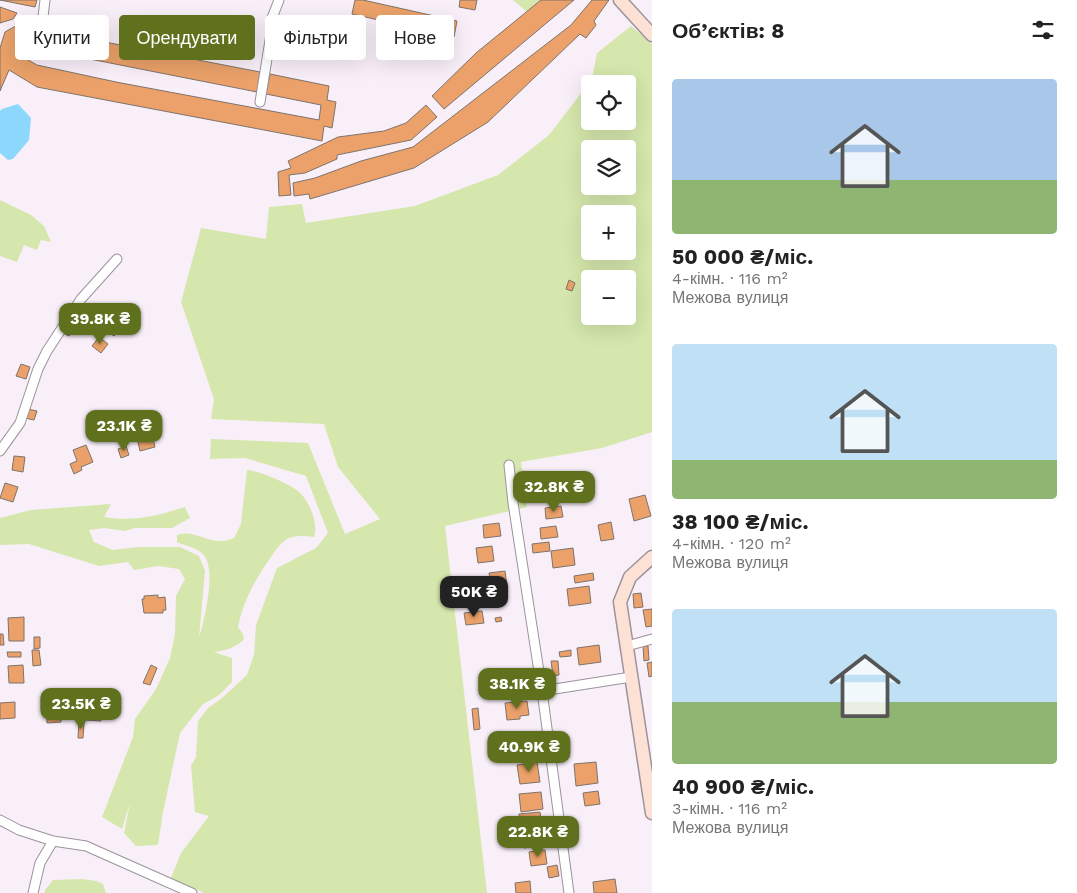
<!DOCTYPE html>
<html lang="uk">
<meta charset="utf-8">
<style>
body{margin:0;font-family:"Work Sans",sans-serif;background:#f2f2f2;color:#222;height:100vh;display:flex;flex-direction:column;font-size:19px;white-space:nowrap}
*{box-sizing:border-box;margin:0}
p{font-size:16px;color:#767676}
.icon{flex:none;width:28px;height:28px;fill:none;stroke:currentColor;stroke-width:2;stroke-linecap:round;stroke-linejoin:round}
.map{position:relative;flex:1;overflow:hidden}
.sheet{display:flex;flex-direction:column;background:#fff;width:425px}
.sheet>*{flex:none}
.hud{position:absolute;left:15px;top:15px;width:475px;height:45px;display:flex;gap:10px}
.fabs{position:absolute;left:581px;top:75px;display:grid;gap:10px}
.fabs a{display:grid;place-items:center;width:55px;height:55px;border-radius:5px;background:#fff;box-shadow:0 5px 20px #0002;font-size:25px}
.price{position:absolute;translate:-50% -42px;padding:0 11px;border-radius:10px;background:#60711e;color:#fff;font-size:16px;line-height:32px;filter:drop-shadow(0 1px 2px #0008)}
.price::after{content:'';position:absolute;left:50%;top:30px;width:15px;height:11px;margin-left:-8px;background:inherit;clip-path:polygon(0 0,100% 0,50% 100%)}
.price.selected{background:#222;color:#fff}
ul{padding:0;list-style:none}
li{display:grid;align-content:center;gap:10px;height:265px;padding:0 20px}
li span{display:grid;place-items:center;height:155px;border-radius:5px;color:#555}
li>.icon{margin-inline-start:auto}
span .icon{width:90px;height:90px;fill:#fffc;stroke-width:1}
li b{font-size:21px}
h2{display:flex;justify-content:space-between;align-items:center;height:60px;padding:0 20px;font-size:21px}
.chip{padding:0 18px;border-radius:5px;background:#fff;box-shadow:0 5px 20px #0002;font-size:18px;line-height:45px}
.chip.selected{background:#60711e;color:#fff}
main{display:flex;flex:1;min-height:0}
.map>svg:first-child{display:block}
.green{fill:#d5e7ac;fill-rule:evenodd}
.water{fill:#8bd8fc}
.building{fill:#eba169;stroke:#7e736b}
.lines{fill:none;stroke-linecap:round;stroke-linejoin:round}
.street-casing{stroke:#9b929c;stroke-width:11}
.secondary-casing{stroke:#9b929c;stroke-width:15}
.street{stroke:#fff;stroke-width:9}
.secondary{stroke:#fee1d5;stroke-width:12}
</style>
<main>
<div class="map">
<svg width="652" height="893" viewBox="0 0 652 893">
<rect width="100%" height="100%" fill="#f9eff9"/>
<path class="green" d="M513,0H541L527,12Z
M631,26L652,44V432L602,448L521,462L527,507L445,526L487,893H204L171,878L181,853L209,816L195,812L191,766L196,757L198,721L208,708L222,698L247,675L254,655L256,625L277,568L316,548L328,533L306,476L245,458L210,459L211,439L308,443L345,534L380,519L338,467L324,424L211,419L214,399L181,302L201,228L266,239L269,207L302,204L306,223L415,206L498,175L549,135L592,79L597,53ZM590,84H628V121H590ZM590,149H628V186H590ZM590,214H628V251H590ZM590,279H628V316H590Z
M0,200L31,215L44,226L51,242L41,240L37,250L24,245L17,262L0,256Z
M247,470C259,471 288,483 298,491C309,500 319,524 314,537C305,536 295,535 287,539C281,542 275,551 271,557C256,578 243,601 238,627L243,634L244,639C238,647 224,651 214,652L232,658V682L219,695L202,705L180,733L163,812L158,845L136,846L124,833L130,803L122,829L102,817L133,737L135,719L156,689L170,658L175,634L176,596L185,579L179,569L158,566L134,570L128,562L99,566L29,544L0,545V518L31,510L111,504L104,517C135,522 156,516 185,507L190,518L172,528H135L125,531L104,528L89,530L94,542L113,550L138,547H180L199,556L205,571L199,638C204,620 218,567 202,553C195,547 185,546 177,542V535C193,529 206,542 222,541C226,541 230,539 234,538L241,524Z
M83,879L96,881L103,884L106,893H45V890L53,880Z"/>
<path class="water" d="M18,104L31,118L29,140L13,159L8,160L0,153V111L2,109Z"/>
<path class="building" d="M0,0H37L35,7Z
M355,0H363L457,21L454,37L352,14Z
M460,0H477L475,10L459,7Z
M541,0H574L444,109L432,96L476,53Z
M592,0H609L594,21L596,25L586,38L580,34L488,122L414,168L310,199L309,194L294,196L293,183L315,178L361,161L413,147L571,25Z
M0,7L17,13L13,19L0,23Z
M28,19L39,22L34,43L20,39L16,53L37,65L116,82L319,120L321,105L266,94L270,74L329,86L327,100L336,102L332,128L324,126L322,141L37,87L9,70L0,91V48L5,32Z
M43,30L260,72L257,92L39,49Z
M286,38L292,42L287,50L281,46Z
M426,105L437,117L411,140L337,155V159L305,173L289,175L291,195L279,196L278,172L291,168L288,161L338,137L384,131L406,123Z
M569,280L575,283L572,291L566,289Z
M116,325L120,328L114,336L110,333Z
M66,327L72,330L69,336L63,333Z
M99,337L108,344L101,353L92,346Z
M21,364L30,367L26,379L16,376Z
M28,409L37,411L34,420L25,418Z
M116,424L118,435L107,437L105,426Z
M151,430L155,447L140,451L136,433Z
M86,445L93,462L81,467L82,470L74,474L70,464L77,461L73,450Z
M126,446L129,455L121,458L118,449Z
M14,456L25,457L23,472L12,470Z
M550,473L552,494L536,495L534,474Z
M5,483L18,487L13,502L0,498Z
M645,495L651,516L634,521L629,499Z
M561,506L563,517L546,519L545,508Z
M611,522L614,539L601,541L598,525Z
M499,523L501,536L484,538L483,525Z
M556,526L558,537L541,539L540,528Z
M549,542L550,551L533,553L532,544Z
M492,546L494,561L478,563L476,548Z
M573,548L575,565L553,568L551,551Z
M505,571L507,586L492,588L489,573Z
M593,573L594,580L575,583L574,576Z
M589,586L591,603L569,606L567,589Z
M641,593L643,607L634,608L633,594Z
M485,594L487,606L472,608L470,596Z
M158,595V598L165,597L166,610H163V613H144L142,599H144V596Z
M652,609V626L646,627L643,610Z
M482,611L484,623L466,625L464,613Z
M24,617V641H9L8,618Z
M501,617L502,621L496,622L495,618Z
M0,634H3L4,645H0Z
M34,637H40V648L34,649Z
M599,645L601,662L579,665L577,648Z
M643,646H648L649,660L644,661Z
M32,650H39L41,665L33,666Z
M571,650V656L560,657L559,652Z
M7,652H21V657H8Z
M551,661H558L559,675L553,676Z
M652,662V676L649,677L647,663Z
M23,665L24,683H9L8,666Z
M151,665L157,668L150,685L143,683Z
M87,696V701H77V697Z
M527,701L529,715L520,716V719L507,720L505,703Z
M15,702V718L0,719V703Z
M87,702L102,703L101,721L86,720Z
M80,703L85,704L84,717L79,716Z
M60,704L61,722L47,723L46,705Z
M478,708L480,729L474,730L472,709Z
M79,722L84,723L83,738H78Z
M530,736L532,753L510,755L509,748H505L504,739Z
M537,762L540,782L520,784L517,765Z
M596,762L598,783L576,786L574,764Z
M598,791L600,804L585,806L583,793Z
M541,792L543,809L521,812L519,794Z
M540,812L542,828L523,830V823H520L519,814Z
M553,829V836L547,837L546,830Z
M543,830L545,845L524,848L523,842H520L519,833Z
M545,850L547,864L531,866L529,852Z
M557,865L559,876L549,878L547,867Z
M615,879L617,893H594L593,882Z
M530,881L531,893H516L515,883Z"/>
<g class="lines">
<defs>
<path id="street" d="M43,17L45,0
M260,102L273,22L272,18L279,0
M0,451L20,423L38,369L47,351L81,299L117,259
M509,465L513,503L542,691L569,893
M627,646L652,639
M542,691L631,677
M0,820L19,830L53,841L86,846L192,893
M33,893L40,863L53,841"/>
<path id="secondary" d="M620,0L652,35
M652,557L630,577L620,602L652,813"/>
</defs>
<use href="#street" class="street-casing"/>
<use href="#secondary" class="secondary-casing"/>
<use href="#street" class="street"/>
<use href="#secondary" class="secondary"/>
</g>
</svg>
<div class="fabs">
<a><svg class="icon" aria-label="locate" viewBox="0 0 24 24"><circle cx="12" cy="12" r="6"/><path d="M12 2v4M12 18v4M2 12h4M18 12h4"/></svg></a>
<a><svg class="icon" aria-label="layers" viewBox="0 0 24 24"><path d="M12 4l9 5-9 5-9-5zM3 14l9 5 9-5"/></svg></a>
<a>+</a>
<a>−</a>
</div>
<b class="price" style="left:100px;top:345px">39.8K ₴</b>
<b class="price" style="left:124px;top:452px">23.1K ₴</b>
<b class="price" style="left:554px;top:513px">32.8K ₴</b>
<b class="price selected" style="left:474px;top:618px">50K ₴</b>
<b class="price" style="left:517px;top:710px">38.1K ₴</b>
<b class="price" style="left:81px;top:730px">23.5K ₴</b>
<b class="price" style="left:529px;top:773px">40.9K ₴</b>
<b class="price" style="left:538px;top:858px">22.8K ₴</b>
<div class="hud">
<a class="chip">Купити</a>
<a class="chip selected">Орендувати</a>
<a class="chip">Фільтри</a>
<a class="chip">Нове</a>
</div>
</div>
<section class="sheet">
<h2>Об’єктів: 8<svg class="icon" aria-label="filters" viewBox="0 0 24 24"><path d="M4 7h16M4 17h16"/><circle cx="9" cy="7" r="2"/><circle cx="15" cy="17" r="2"/></svg></h2>
<ul>
<li><span style="background:linear-gradient(#a9c7e8 65%,#8fb573 0)"><svg class="icon" aria-label="home" viewBox="0 0 24 24"><path d="M3 11l9-7 9 7M6 9v11h12V9"/></svg></span><div><b>50 000 ₴/міс.</b><p>4-кімн. · 116 m²</p><p>Межова вулиця</p></div></li>
<li><span style="background:linear-gradient(#bfe0f5 75%,#8fb573 0)"><svg class="icon" aria-label="home" viewBox="0 0 24 24"><path d="M3 11l9-7 9 7M6 9v11h12V9"/></svg></span><div><b>38 100 ₴/міс.</b><p>4-кімн. · 120 m²</p><p>Межова вулиця</p></div></li>
<li><span style="background:linear-gradient(#bfe0f5 60%,#8fb573 0)"><svg class="icon" aria-label="home" viewBox="0 0 24 24"><path d="M3 11l9-7 9 7M6 9v11h12V9"/></svg></span><div><b>40 900 ₴/міс.</b><p>3-кімн. · 116 m²</p><p>Межова вулиця</p></div></li>
</ul>
</section>
</main>
